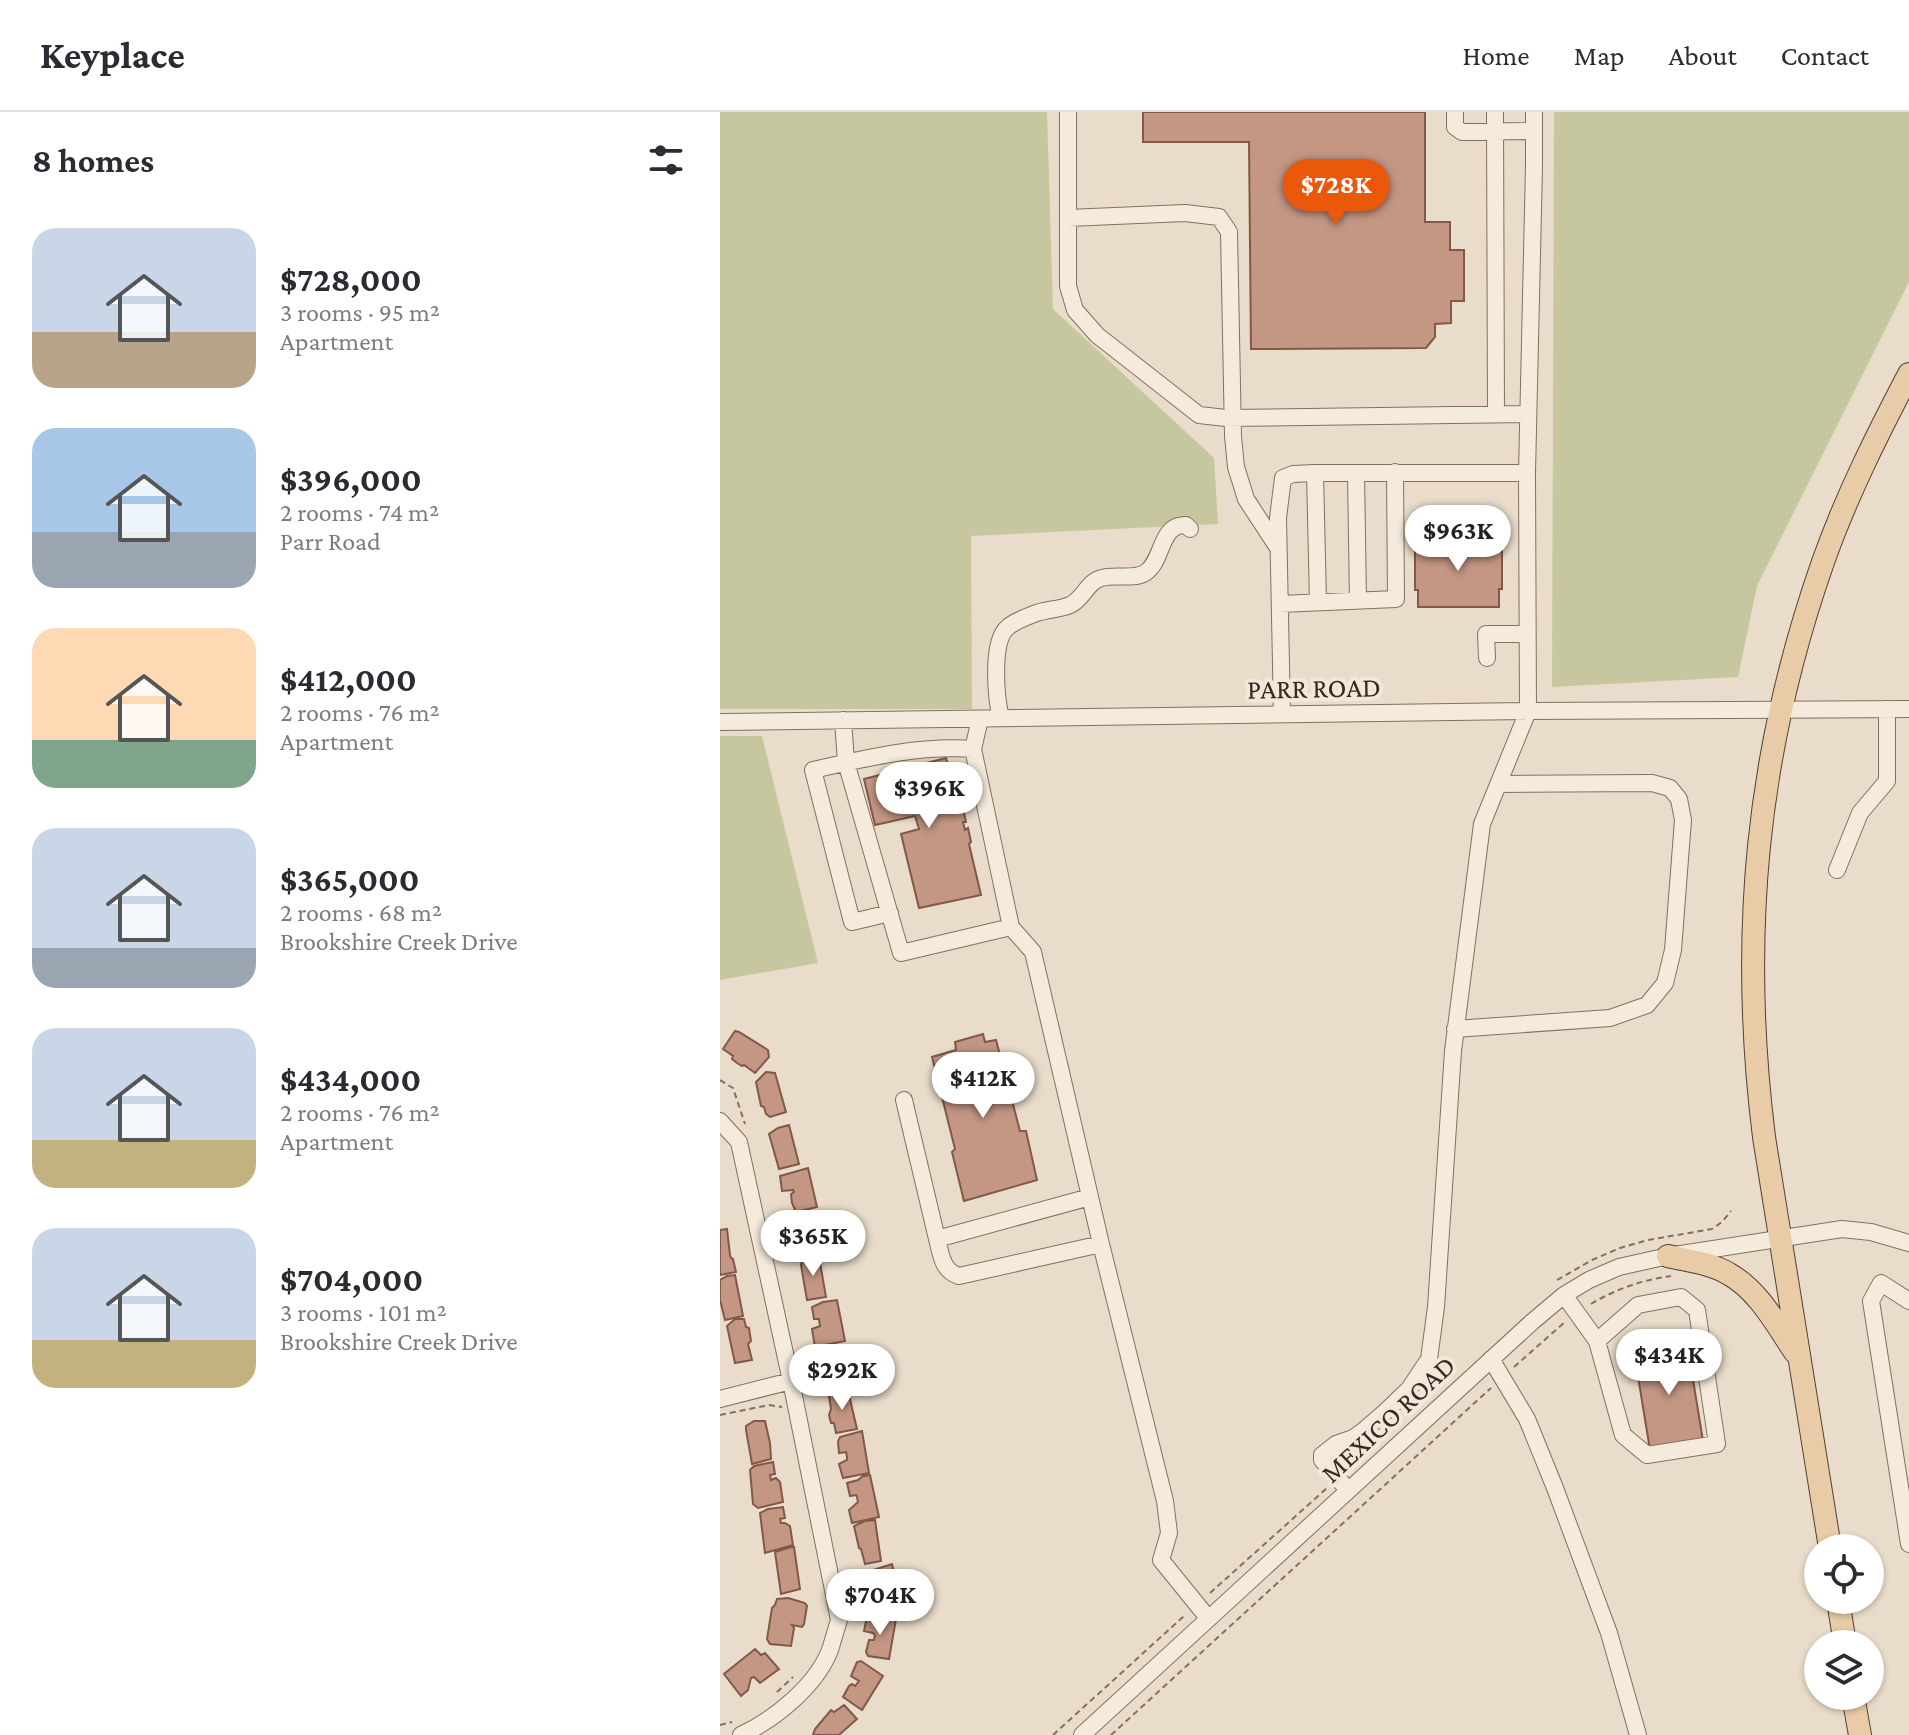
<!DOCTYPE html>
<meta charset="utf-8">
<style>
body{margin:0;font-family:"Crimson Pro",serif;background:#f2f2f3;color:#2b2b33;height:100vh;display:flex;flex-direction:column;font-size:30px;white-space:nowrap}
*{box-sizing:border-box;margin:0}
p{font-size:26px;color:#7c7c81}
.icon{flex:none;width:44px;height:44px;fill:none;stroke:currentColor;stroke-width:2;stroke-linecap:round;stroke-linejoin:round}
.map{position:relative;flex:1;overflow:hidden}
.drawer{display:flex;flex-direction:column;background:#fff;width:720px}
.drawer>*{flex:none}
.buttons{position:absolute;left:1084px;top:1422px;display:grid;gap:16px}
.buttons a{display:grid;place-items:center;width:80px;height:80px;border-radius:50%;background:#fff;box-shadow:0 2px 6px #0004;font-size:40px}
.price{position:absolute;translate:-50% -68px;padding:0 18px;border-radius:28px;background:#fff;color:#222;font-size:26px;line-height:52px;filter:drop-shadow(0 2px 4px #0008)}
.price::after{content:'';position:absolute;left:50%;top:48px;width:24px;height:18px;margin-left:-12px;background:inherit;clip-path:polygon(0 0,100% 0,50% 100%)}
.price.on{background:#ea580c;color:#fff}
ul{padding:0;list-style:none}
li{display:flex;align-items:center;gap:24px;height:200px;padding:0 32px}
li span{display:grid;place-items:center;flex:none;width:224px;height:160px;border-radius:24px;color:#555}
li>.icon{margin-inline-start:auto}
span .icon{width:96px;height:96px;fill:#fffc;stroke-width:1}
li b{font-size:34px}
h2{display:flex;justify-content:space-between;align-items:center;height:96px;padding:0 32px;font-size:34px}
header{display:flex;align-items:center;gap:48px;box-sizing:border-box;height:112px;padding:0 40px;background:#fff;border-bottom:2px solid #e1e1e2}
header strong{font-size:38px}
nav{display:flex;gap:44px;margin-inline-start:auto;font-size:28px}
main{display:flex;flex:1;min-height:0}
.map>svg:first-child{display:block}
.green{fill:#c7c79f}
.building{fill:#c49784;stroke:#815849;stroke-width:2}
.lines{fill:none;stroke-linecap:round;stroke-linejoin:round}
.minor-casing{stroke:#846f60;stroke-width:18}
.major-casing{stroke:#533e34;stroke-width:24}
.path{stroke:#846f60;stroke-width:2;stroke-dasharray:6 4;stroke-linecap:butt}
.minor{stroke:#f5ebdc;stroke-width:16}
.major{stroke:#e8cca7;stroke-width:22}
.labels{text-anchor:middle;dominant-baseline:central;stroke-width:8;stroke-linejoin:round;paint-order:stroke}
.street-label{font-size:28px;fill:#372922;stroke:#f2e8d9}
</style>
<header>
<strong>Keyplace</strong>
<nav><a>Home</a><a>Map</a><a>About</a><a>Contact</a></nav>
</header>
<main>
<section class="drawer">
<h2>8 homes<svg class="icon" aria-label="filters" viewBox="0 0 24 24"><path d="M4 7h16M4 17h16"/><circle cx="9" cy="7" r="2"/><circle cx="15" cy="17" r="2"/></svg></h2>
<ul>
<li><span style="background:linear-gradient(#c9d6e8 65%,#b9a48a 0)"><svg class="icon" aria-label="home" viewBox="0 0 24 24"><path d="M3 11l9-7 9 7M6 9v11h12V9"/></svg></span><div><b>$728,000</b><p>3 rooms · 95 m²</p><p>Apartment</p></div></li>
<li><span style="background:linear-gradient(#a9c7e8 65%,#9aa5b1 0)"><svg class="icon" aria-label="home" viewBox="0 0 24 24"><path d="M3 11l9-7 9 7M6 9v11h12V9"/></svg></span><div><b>$396,000</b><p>2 rooms · 74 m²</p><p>Parr Road</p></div></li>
<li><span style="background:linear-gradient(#ffd9b3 70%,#7fa58c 0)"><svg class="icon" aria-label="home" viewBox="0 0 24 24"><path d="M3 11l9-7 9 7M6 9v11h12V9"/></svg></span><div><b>$412,000</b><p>2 rooms · 76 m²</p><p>Apartment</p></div></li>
<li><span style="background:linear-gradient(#c9d6e8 75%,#9aa5b1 0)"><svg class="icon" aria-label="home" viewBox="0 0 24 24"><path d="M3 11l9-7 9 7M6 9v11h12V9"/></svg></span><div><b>$365,000</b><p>2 rooms · 68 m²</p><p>Brookshire Creek Drive</p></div></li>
<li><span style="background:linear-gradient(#c9d6e8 70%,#c2b280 0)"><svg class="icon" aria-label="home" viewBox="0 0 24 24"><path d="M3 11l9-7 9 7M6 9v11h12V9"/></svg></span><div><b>$434,000</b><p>2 rooms · 76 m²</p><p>Apartment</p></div></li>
<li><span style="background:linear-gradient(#c9d6e8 70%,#c2b280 0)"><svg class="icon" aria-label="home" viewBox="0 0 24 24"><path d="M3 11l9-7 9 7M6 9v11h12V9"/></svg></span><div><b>$704,000</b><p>3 rooms · 101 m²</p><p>Brookshire Creek Drive</p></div></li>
</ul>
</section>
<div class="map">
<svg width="1189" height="1623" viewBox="0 0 1189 1623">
<rect width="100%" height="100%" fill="#eadcca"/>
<path class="green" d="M0,0H327L333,197L494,346L498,412L251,424L252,597H0Z
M834,0H1189V170L1037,474L1018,565L832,575Z
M0,624H42L98,851L0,868Z"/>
<path class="building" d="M423,0H705V110H730V138H744V189H731V211L715,212V225L706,236L531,237L529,30H423Z
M695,427H782V477H779V495H698V478H695Z
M226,646L238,688L241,687L246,710H243L245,718L248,716L251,730L249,732L261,783L199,796L181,722L199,717L195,704L155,713L144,667Z
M15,919L19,920L48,938L49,945L35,961L24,953L22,954L17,951L12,947L13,944L3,937Z
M263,922L265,930L276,928L300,1019H306L317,1068L244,1089L232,1040L235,1037L212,945L236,938L235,930Z
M46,960L55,961L66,1000L50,1005L46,1002L44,995L41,994L36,970Z
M69,1013L79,1052L59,1057L49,1022L58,1016Z
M88,1056L97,1095L76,1100L72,1091L71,1082L74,1080L73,1078L62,1079L60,1064Z
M84,1102H93L98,1140L82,1145L79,1142L75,1132L72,1118L73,1108Z
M7,1117L10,1143L11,1146L13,1147L16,1160L0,1163V1118Z
M90,1144L99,1145L106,1185L87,1188L81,1153L82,1148Z
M15,1163L23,1204L5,1208L0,1188V1168L7,1164Z
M117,1188L125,1229L95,1235L92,1217L100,1214L99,1207H94L92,1195L103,1190Z
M15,1207H24L26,1215L29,1216L31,1229L28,1232L32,1248L15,1251L7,1214Z
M967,1231L983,1329L930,1338L914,1240L940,1237Z
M109,1234H119L126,1275L106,1278L104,1266L101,1265L100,1257L102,1256L99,1238Z
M126,1278L128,1279L137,1317L116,1321L114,1311H111L109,1303L111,1297L109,1284L117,1279Z
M34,1309H45L50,1331L51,1347L32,1352L26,1318V1314Z
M142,1319L149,1361L123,1366L119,1352L127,1348V1345L126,1340L119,1341L118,1330L120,1325Z
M53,1350L55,1362L50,1363L51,1368L56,1366L60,1370L63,1390L38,1396L33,1392L30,1358L34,1354Z
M150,1363L159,1405L132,1411L129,1398L138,1390L137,1385L136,1383L130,1384L127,1371L138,1368L143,1364Z
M63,1395L65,1406L60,1407L61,1411H65L70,1414L73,1433L45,1441L40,1401L48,1397Z
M155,1408L161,1449L145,1452L141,1437L139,1436L134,1414L145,1409Z
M71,1435H74L80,1477L61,1482L55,1440Z
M172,1452L181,1492L157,1496L155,1484V1481L159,1480L158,1474L146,1475L144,1461Z
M68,1486L85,1491L87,1494L84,1512L82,1515L72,1513L74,1516L71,1534L50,1532L47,1527L52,1496L55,1493L57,1487Z
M147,1505L176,1507L169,1547L148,1544L146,1540L149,1528H154L155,1523L153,1521L144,1519Z
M35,1537L41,1543L45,1541L59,1557L40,1571L34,1565L31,1566L28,1578L21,1584L4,1562Z
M141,1549L163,1564L142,1598L123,1585L129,1574L132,1572L135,1574L139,1569L131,1564L137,1550Z
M124,1593L137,1607L119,1623H93L95,1617L111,1598L114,1600Z"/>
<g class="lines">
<defs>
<path id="minor" d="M348,0V174L355,198L377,223L479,303L506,306L808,302
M735,0V15L742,20L814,19
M775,0L776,302
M348,106L465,101L499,105L509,120L513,324L516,355L526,387L558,436
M595,361L598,490
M636,361L638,489
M807,361L814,54V0
M560,492L676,487L675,360
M767,546L766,522H807
M562,602L558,406L563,366L573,362L595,361H807L808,599L762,712L733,939L716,1195L709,1247L689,1277L665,1300L643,1319L633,1326L616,1332L602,1343V1348L628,1378
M281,606C276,587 271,530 287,516C293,510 306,505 314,502C325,497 339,498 350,493C364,487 367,469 382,466C395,462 413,468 425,461C444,449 439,412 466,413L470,417
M123,608L126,650L181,841L291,815L253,637L260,607
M0,610L808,599L1189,597
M1117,758L1140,701L1167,669V597
M170,801L132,810L93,658C146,646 199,633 253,637
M291,815L313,840L381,1132L445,1389L449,1421L441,1448L488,1506
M735,917L890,906L927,893L945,871L953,838L963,708L959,687L950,676L932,671L778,672
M184,988L217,1127
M0,1009L19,1030L71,1269L119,1508C116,1518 113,1528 110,1538C96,1574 55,1607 21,1623
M370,1085L217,1127C221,1142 222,1159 239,1164L381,1132
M844,1183L877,1229L903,1323L927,1343L997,1332L977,1198L961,1185L918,1193L877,1229
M1189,1189L1161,1171L1151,1189L1189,1432
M771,1247L807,1307L835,1376L889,1521L918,1623
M0,1287L71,1269
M362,1623L812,1210L844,1183L869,1168L899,1155L948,1144L1122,1117L1151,1120L1189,1131"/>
<path id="major" d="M948,1144C968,1149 991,1151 1009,1162C1039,1179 1056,1212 1075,1240
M1110,1436L1044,1025C1019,825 1036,641 1103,450C1126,385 1157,323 1189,262
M1118,1488L1125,1532
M1133,1584L1140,1623"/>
</defs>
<use href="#minor" class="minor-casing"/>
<use href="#major" class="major-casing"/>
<path class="path" d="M0,968L13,976L25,1012
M837,1168L872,1148L900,1136L928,1128L992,1117L1002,1110L1011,1099
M871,1192C896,1177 922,1168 951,1164
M794,1255L846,1209
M0,1303L49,1293L62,1295
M629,1355L678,1311
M490,1481L607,1376
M57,1580L73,1565
M0,1613L12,1610
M333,1623L464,1504
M391,1623L771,1276"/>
<use href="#minor" class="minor"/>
<use href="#major" class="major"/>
</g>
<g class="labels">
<g class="street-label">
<text transform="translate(594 576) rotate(-1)">PARR ROAD</text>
<text transform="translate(668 1307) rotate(-43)">MEXICO ROAD</text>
</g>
</g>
</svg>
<div class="buttons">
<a><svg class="icon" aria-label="locate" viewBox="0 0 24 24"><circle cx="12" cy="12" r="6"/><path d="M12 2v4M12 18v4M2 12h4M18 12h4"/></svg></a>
<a><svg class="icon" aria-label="layers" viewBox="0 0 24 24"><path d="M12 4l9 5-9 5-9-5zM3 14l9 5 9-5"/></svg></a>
</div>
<b class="price on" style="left:616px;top:115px">$728K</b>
<b class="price" style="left:738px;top:461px">$963K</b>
<b class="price" style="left:209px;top:718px">$396K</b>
<b class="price" style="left:263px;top:1008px">$412K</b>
<b class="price" style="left:93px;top:1166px">$365K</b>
<b class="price" style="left:949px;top:1285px">$434K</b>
<b class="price" style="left:122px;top:1300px">$292K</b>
<b class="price" style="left:160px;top:1525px">$704K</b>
</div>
</main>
